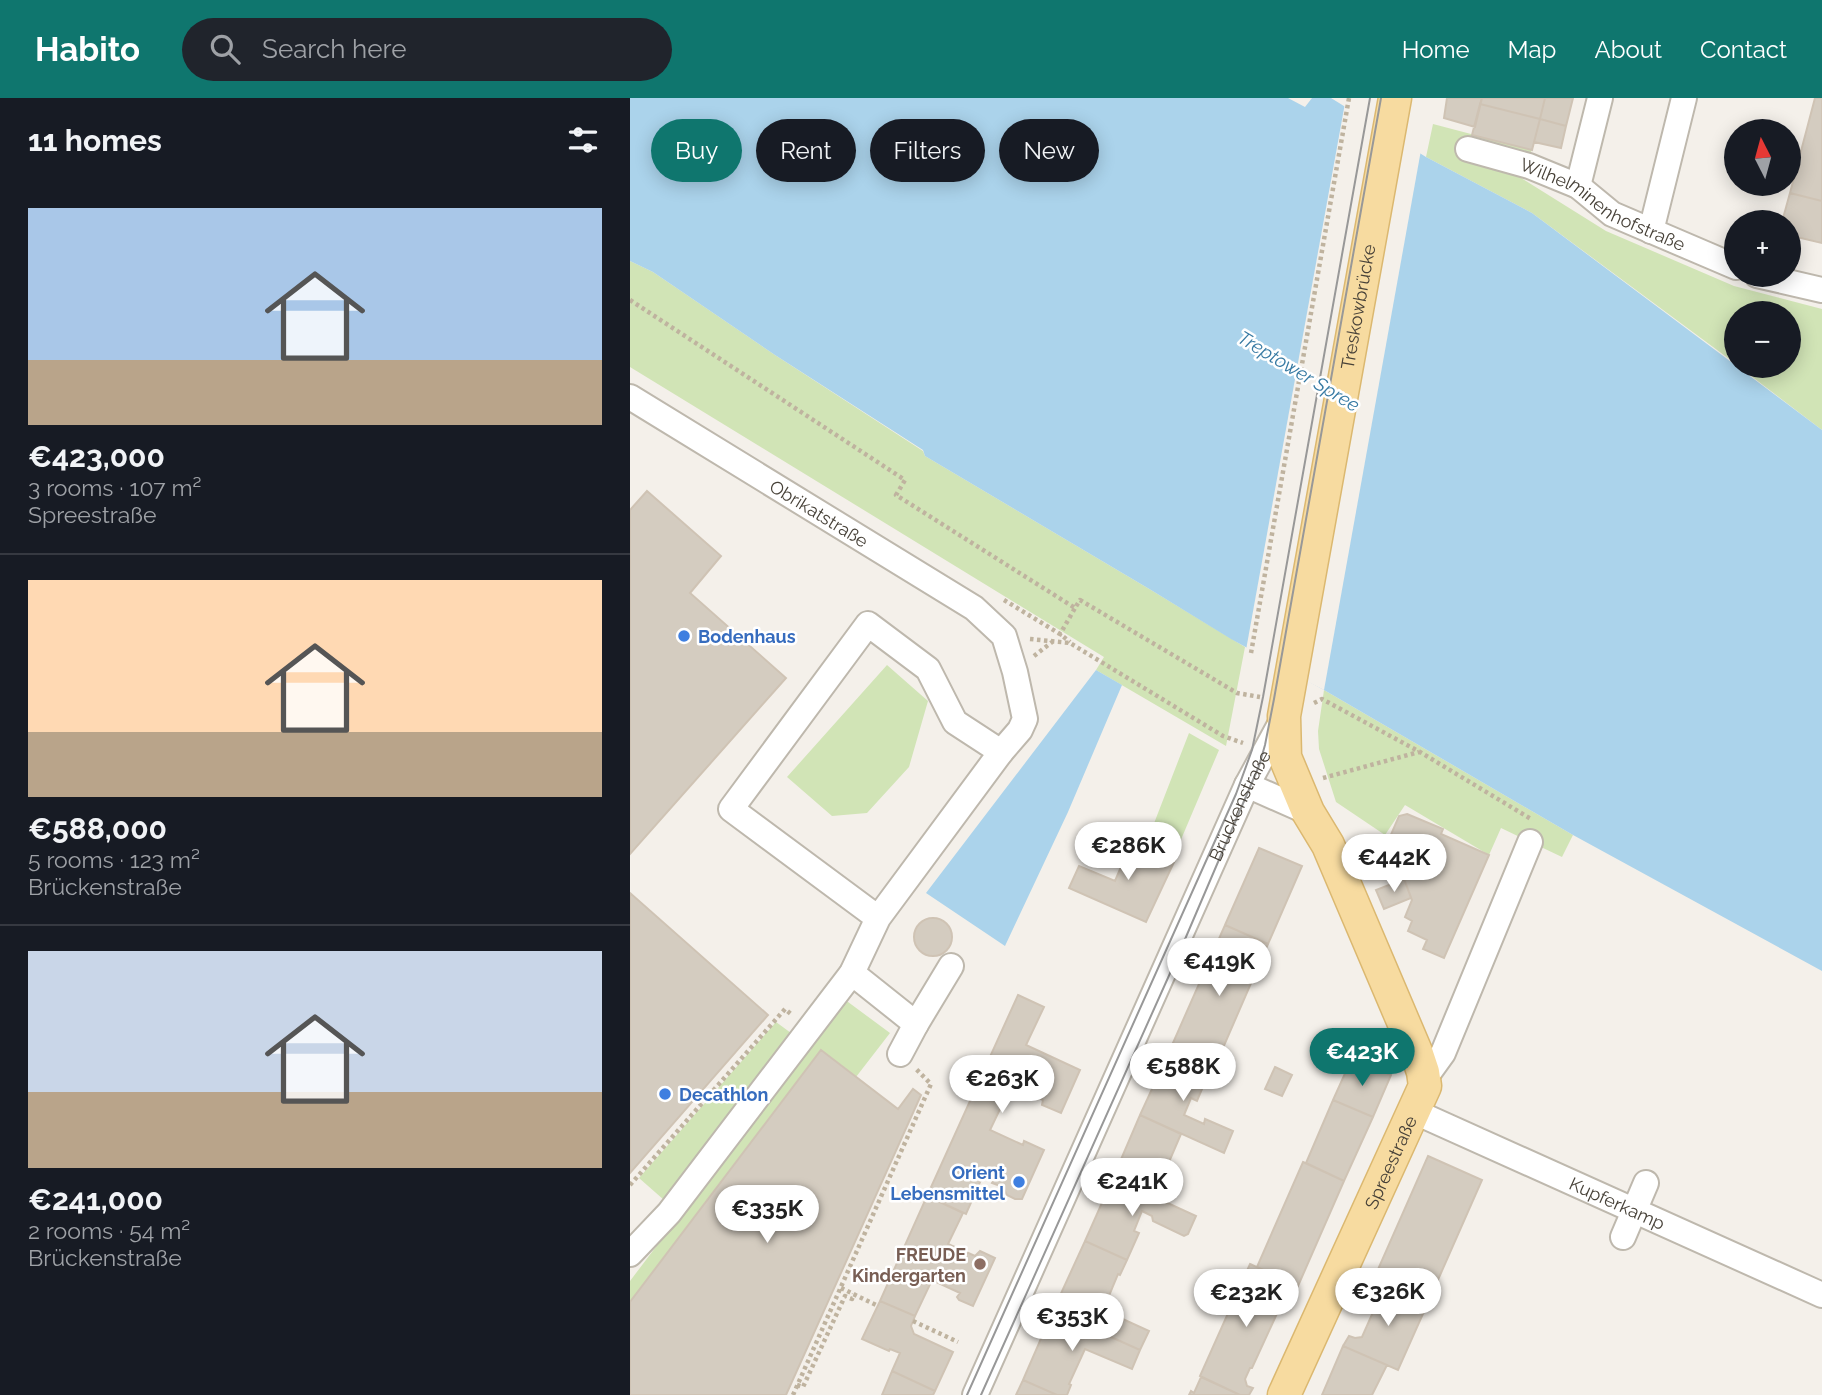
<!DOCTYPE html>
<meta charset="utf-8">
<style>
body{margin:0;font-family:Raleway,sans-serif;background:#20242c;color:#f1f3f6;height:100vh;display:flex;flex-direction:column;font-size:26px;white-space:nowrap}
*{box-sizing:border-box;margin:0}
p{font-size:23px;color:#9ea1a6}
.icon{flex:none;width:38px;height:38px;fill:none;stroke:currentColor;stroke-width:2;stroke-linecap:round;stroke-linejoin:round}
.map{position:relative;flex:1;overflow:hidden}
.sheet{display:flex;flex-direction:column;background:#171b24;width:630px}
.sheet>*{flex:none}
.top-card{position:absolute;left:21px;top:21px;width:665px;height:63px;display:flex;gap:14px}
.needle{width:46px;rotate:354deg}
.controls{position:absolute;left:1094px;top:21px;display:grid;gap:14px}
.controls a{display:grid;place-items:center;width:77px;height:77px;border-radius:50%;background:#171b24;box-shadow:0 4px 18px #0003;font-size:35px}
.price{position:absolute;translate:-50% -60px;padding:0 16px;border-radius:24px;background:#fff;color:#222;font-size:23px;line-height:46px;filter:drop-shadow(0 2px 4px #0008)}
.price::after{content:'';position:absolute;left:50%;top:42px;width:21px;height:16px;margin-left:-10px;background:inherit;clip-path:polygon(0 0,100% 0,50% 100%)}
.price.active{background:#0f766e;color:#fff}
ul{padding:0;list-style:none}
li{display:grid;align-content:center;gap:14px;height:371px;padding:0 28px}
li+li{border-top:2px solid #363941}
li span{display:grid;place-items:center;height:217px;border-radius:0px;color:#555}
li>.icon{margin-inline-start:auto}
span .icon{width:126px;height:126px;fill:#fffc;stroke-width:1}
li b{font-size:30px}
h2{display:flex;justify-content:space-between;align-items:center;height:84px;padding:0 28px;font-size:30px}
.tag{padding:0 24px;border-radius:32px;background:#171b24;box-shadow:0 4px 18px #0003;font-size:24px;line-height:63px}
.tag.active{background:#0f766e;color:#fff}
header{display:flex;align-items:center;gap:42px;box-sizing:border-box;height:98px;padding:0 35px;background:#0f766e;color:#fff}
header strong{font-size:33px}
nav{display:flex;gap:38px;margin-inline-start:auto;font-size:24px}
.search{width:490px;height:63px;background:#20242c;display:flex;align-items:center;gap:18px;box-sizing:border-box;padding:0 24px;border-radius:38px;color:#9ea1a6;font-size:26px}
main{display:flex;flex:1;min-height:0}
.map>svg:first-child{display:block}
.green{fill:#d1e4b6}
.water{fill:#abd3eb}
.pier{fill:#f4f0ea}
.building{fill:#d4ccc0;stroke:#cfc3b4;stroke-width:2}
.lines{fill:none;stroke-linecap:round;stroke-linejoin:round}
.minor-casing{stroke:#beb8ad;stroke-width:28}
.major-casing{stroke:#dbb870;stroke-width:35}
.path{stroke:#bfb39f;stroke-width:4.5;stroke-dasharray:3.5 3.5;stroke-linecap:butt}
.minor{stroke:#fff;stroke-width:24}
.major{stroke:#f7dba0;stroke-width:32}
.tram{stroke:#989898;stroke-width:2}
.shop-dot{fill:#3f7fe0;stroke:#fff;stroke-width:2.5}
.education-dot{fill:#8d6e63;stroke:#fff;stroke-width:2.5}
.labels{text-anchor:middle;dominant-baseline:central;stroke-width:5;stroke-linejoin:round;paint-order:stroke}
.street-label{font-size:18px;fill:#474138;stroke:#fff}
.shop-label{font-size:18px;font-weight:bold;fill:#366cbe;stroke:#fff;text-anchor:start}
.education-label{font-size:18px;font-weight:bold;fill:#785e54;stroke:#fff;text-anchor:end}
.water-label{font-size:19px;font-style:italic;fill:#377aa3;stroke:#fff}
</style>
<header>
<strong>Habito</strong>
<div class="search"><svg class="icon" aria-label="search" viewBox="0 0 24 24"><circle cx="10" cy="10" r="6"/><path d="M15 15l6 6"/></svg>Search here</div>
<nav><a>Home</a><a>Map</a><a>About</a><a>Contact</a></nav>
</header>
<main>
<section class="sheet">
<h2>11 homes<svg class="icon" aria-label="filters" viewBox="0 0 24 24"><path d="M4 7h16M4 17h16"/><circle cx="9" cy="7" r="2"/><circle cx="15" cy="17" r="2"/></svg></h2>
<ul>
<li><span style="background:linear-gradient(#a9c7e8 70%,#b9a48a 0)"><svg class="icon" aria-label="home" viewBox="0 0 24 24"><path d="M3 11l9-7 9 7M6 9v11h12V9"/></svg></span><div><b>€423,000</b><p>3 rooms · 107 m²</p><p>Spreestraße</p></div></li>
<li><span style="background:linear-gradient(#ffd9b3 70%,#b9a48a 0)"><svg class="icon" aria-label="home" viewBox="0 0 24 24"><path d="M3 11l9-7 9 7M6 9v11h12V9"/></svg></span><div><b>€588,000</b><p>5 rooms · 123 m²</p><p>Brückenstraße</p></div></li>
<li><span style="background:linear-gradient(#c9d6e8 65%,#b9a48a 0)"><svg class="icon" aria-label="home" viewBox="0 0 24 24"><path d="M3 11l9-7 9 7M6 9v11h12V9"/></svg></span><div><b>€241,000</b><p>2 rooms · 54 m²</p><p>Brückenstraße</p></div></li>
</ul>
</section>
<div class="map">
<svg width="1192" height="1297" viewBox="0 0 1192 1297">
<rect width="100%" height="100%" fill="#f4f0ea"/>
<path class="green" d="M803,26L902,52L888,78L976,133L1104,188L1192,211V332L1108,268H1158V215H1106V266L902,115L796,59Z
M0,163L23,174L145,257L293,353L295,358L521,492L615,549L596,648L466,572L474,559L0,269Z
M257,567L298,603L279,669L237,715L202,718L157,679Z
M694,592L943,737L932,759L871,730L859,757L775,707L755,737L706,704L689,651L688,633Z
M559,635L589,652L544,758L516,746Z
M214,901L260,935L226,979L0,1204V1183Z
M146,924L161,935L34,1102L9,1080Z"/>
<path class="water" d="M0,0H658L675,9L682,0H701L796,59L902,115L1192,332V873L943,737L694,592L601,541L521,492L295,358L293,352L145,257L23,174L0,163Z
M466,572L492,587L438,714L375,848L296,795Z"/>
<path class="pier" d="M715,5L791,52L694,592L616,552Z"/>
<path class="building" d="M817,0H852L845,29L814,20Z
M852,0H915L910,21L850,6Z
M915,0H943L936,28L910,21Z
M1185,0H1192V103L1160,95Z
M850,6L910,21L902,52L842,37Z
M910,21L936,28L931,50L904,44Z
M1160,95L1192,103V145L1158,137V124H1152Z
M17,393L91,458L60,495L156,580L0,756V412Z
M777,716L813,731L811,736L859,757L814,860L793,851L797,842L778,833L782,823L775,819L782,802L774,781L747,769L769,718Z
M502,743L545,762L516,824L439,790L449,768L485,783Z
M629,750L672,768L638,846L595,827Z
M774,781L781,800L754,811L746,792Z
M0,795L138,917L0,1075Z
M284 839a19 19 0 1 1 38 0a19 19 0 1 1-38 0Z
M595,827L638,846L583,973L539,954Z
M388,897L414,909L396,947L450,972L431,1015L412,1007L413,1002L381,988L360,1032L393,1047L394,1043L414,1052L392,1101H385L377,1097L373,1089L362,1085L365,1080L354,1075L336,1116L297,1098Z
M191,952L268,1011L283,991L291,997L156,1297H0V1204Z
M539,954L580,972L567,1003L561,1000L554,1017L574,1026L575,1021L603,1033L594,1055L510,1017Z
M722,960L761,977L743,1019L703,1002Z
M645,969L662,977L652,998L635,991Z
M703,1002L743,1019L714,1083L676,1065Z
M510,1017L551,1036L524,1099L483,1080Z
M798,1058L852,1082L796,1209L742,1185Z
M673,1064L714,1083L668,1188L627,1169Z
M483,1080L566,1118L558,1136L554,1138L523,1123L522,1118L512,1113L504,1133L509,1135L497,1162L455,1143Z
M297,1098L333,1115L318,1146L345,1158L350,1153L365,1160L343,1208L329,1202L327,1199L330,1195L302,1182L285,1218L250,1203Z
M455,1143L497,1162L490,1177L488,1176L473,1212L519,1233L510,1252L423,1213Z
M620,1166L668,1188L664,1198L658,1196L652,1198L647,1209H650L622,1270H620L615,1281L617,1288L623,1290L619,1297H610L570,1278Z
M742,1185L796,1209L768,1272L713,1248L719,1238L725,1240L732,1239L748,1203L745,1197L738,1194Z
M250,1203L285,1218L281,1228L284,1236L323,1254L305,1293L262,1273L270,1255L260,1251L259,1253L232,1241Z
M423,1213L510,1252L502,1271L455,1251L439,1286L441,1287L437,1297H427L393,1282Z
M713,1248L757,1267L742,1297H692Z
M262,1273L305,1293L303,1297H252Z
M571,1279L610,1297H559L561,1293L564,1295Z
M393,1282L427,1297H386Z"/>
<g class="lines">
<defs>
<g id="minor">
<path id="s1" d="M838,51L899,68L948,88L982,116L1106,169"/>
<path d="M948,88L970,0"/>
<path d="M1021,133L1054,0"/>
<path d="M1127,177L1192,192"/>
<path id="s2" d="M0,299L344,510L374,538L385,574L395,621L390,632L371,654"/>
<path d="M617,687L678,714"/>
<path d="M222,875L286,926L321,868"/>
<path d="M270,956L286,926"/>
<path d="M793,974L800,973L813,955L900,744"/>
<path id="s3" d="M783,1013L1192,1197"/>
<path d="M993,1139L1016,1085"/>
<path d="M0,1156L39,1115L222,875L248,820L371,654L325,624L298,571L238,526L101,711L248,820"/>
<path id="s4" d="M345,1297L617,687L654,619"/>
</g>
<g id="major">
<path id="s5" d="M654,1297L795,988L793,974L787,956L698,747L678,714L655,659L654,618L765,0"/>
</g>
</defs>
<use href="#minor" class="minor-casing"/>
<use href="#major" class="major-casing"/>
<path class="path" d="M0,202L275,382L266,397L445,510L450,502L607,595L630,599
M374,502L430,536L440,544
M429,538L445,510
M400,541L440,545L593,638L613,645
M621,555L719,0
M404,558L422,544
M684,605L692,601L790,654L901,721
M693,680L789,654
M0,1087L155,911L162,917
M211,1190L248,1208
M283,1223L328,1244
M167,1287L173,1289L215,1198L222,1201L224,1196
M163,1297L301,986L286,971"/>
<use href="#minor" class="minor"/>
<use href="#major" class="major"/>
<path class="tram" d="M337,1297L606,696L622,652L633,599L740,0
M351,1297L550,853L629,668L635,647L644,601L751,0"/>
</g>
<g class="shop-dot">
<circle cx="54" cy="538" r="7"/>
<circle cx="35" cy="996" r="7"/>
<circle cx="389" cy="1084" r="7"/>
</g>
<circle class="education-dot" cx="350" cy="1166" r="7"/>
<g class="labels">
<g class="street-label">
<text stroke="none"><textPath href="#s1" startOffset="147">Wilhelminenhofstraße</textPath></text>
<text stroke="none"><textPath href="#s5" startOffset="1155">Treskowbrücke</textPath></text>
<text stroke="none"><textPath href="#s2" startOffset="222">Obrikatstraße</textPath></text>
<text stroke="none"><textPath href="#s4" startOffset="646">Brückenstraße</textPath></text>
<text stroke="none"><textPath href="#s5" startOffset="256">Spreestraße</textPath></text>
<text stroke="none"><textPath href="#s3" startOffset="224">Kupferkamp</textPath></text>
</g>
<g class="shop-label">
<text x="68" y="538">Bodenhaus</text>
<text x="49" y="996">Decathlon</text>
<text x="375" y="1074" text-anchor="end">Orient<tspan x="375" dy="21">Lebensmittel</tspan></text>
</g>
<g class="education-label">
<text x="336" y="1156">FREUDE<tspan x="336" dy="21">Kindergarten</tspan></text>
</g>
<g class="water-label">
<text transform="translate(669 273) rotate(31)">Treptower Spree</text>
</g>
</g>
</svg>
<div class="controls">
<a><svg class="needle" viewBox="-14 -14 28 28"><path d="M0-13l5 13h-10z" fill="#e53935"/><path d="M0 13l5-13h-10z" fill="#9ea1a6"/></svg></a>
<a>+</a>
<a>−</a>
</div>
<b class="price" style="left:498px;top:784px">€286K</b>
<b class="price" style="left:764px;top:796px">€442K</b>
<b class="price" style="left:589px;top:900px">€419K</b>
<b class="price active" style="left:732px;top:990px">€423K</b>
<b class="price" style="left:553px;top:1005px">€588K</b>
<b class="price" style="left:372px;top:1017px">€263K</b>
<b class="price" style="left:502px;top:1120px">€241K</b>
<b class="price" style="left:137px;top:1147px">€335K</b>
<b class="price" style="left:758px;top:1230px">€326K</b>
<b class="price" style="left:616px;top:1231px">€232K</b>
<b class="price" style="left:442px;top:1255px">€353K</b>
<div class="top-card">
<a class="tag active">Buy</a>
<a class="tag">Rent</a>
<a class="tag">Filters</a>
<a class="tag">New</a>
</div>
</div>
</main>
